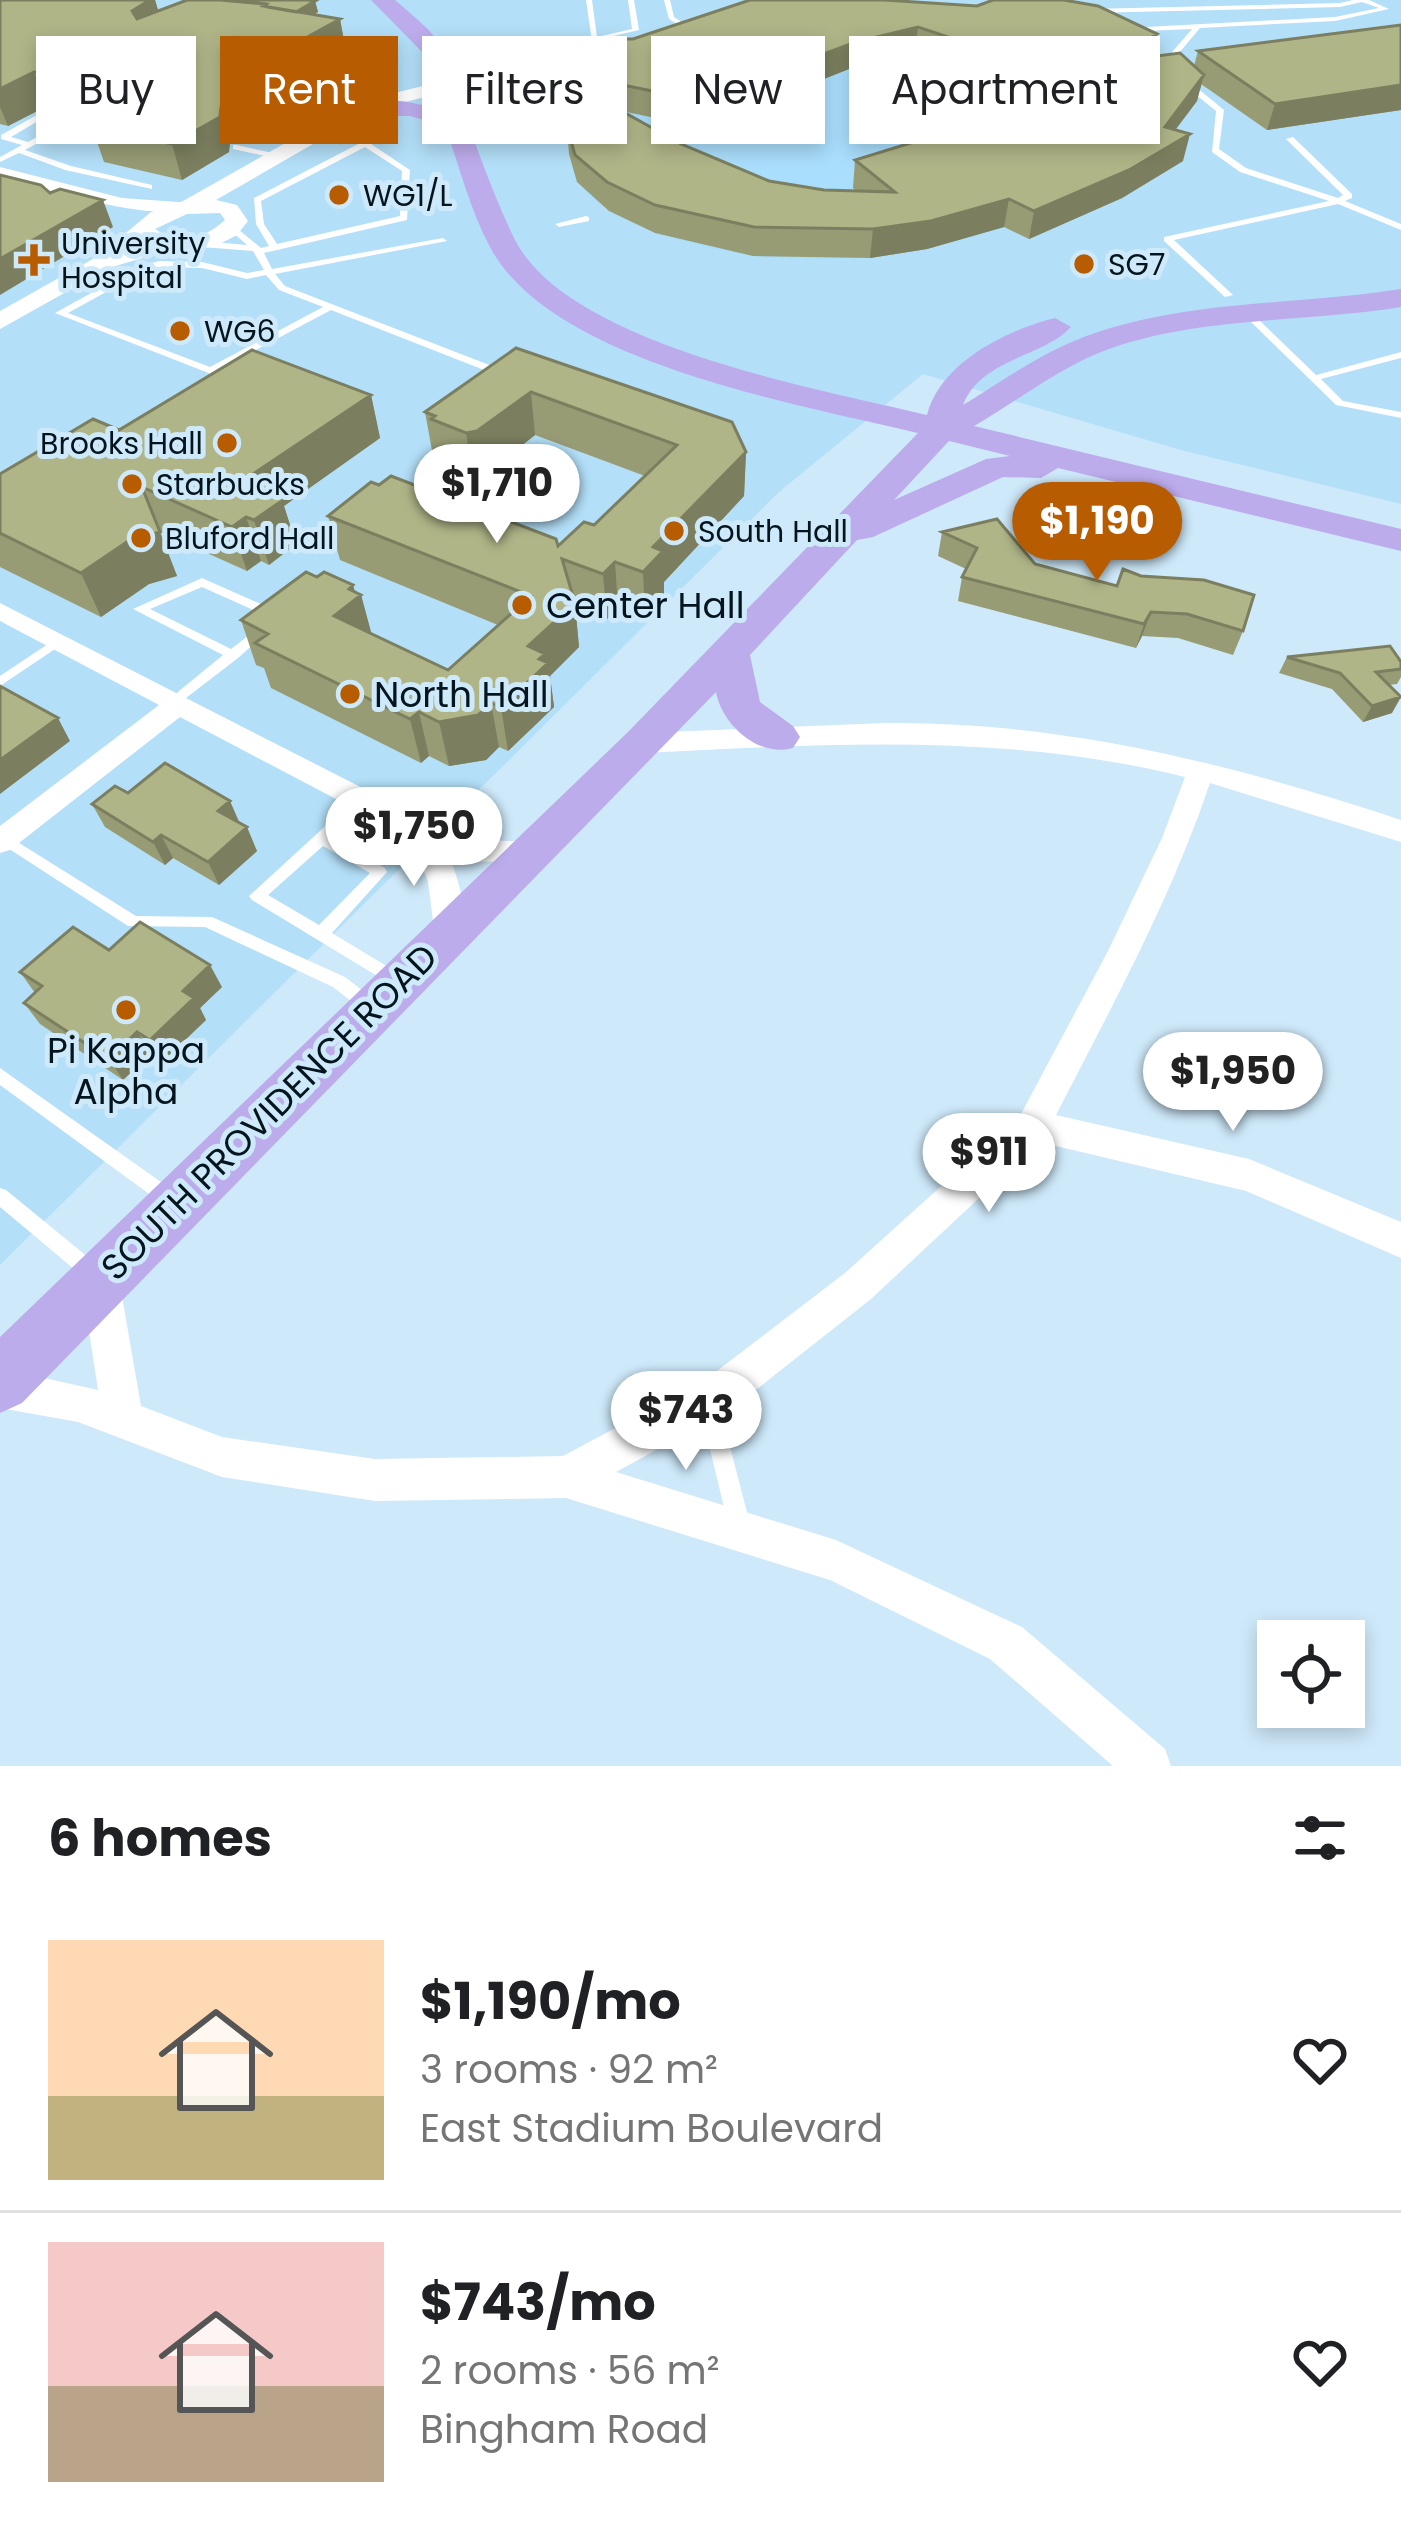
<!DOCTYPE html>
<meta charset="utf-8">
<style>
body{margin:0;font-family:Poppins,sans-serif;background:#f2f2f2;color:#202124;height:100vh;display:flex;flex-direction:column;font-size:45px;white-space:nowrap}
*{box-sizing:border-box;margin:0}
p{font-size:39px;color:#757577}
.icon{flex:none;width:66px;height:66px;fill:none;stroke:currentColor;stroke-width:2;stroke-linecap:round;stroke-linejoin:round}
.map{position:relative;height:1766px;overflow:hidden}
.side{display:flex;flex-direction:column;background:#fff;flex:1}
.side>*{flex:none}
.hud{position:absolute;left:36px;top:36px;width:1329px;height:108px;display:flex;gap:24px}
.controls{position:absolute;left:1257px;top:1620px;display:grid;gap:24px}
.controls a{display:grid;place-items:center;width:108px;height:108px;border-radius:0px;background:#fff;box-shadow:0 6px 18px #0003;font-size:60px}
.price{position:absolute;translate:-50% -102px;padding:0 27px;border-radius:42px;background:#fff;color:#222;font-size:39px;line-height:78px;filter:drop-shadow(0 3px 6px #0008)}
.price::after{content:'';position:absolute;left:50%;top:72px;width:36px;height:27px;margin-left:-18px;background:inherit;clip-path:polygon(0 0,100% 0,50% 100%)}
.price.active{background:#b75c01;color:#fff}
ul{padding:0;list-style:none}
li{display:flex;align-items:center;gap:36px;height:300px;padding:0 48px}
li+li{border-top:3px solid #e0e0e0}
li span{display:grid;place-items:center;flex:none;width:336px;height:240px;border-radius:0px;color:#555}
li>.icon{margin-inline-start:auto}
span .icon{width:144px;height:144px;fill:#fffc;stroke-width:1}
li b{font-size:51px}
h2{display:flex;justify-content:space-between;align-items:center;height:144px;padding:0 48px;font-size:51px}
.pill{padding:0 42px;border-radius:0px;background:#fff;box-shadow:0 6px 18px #0003;font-size:42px;line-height:108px}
.pill.active{background:#b75c01;color:#fff}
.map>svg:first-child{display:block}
.built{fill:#b3dff8}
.green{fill:#a9defc}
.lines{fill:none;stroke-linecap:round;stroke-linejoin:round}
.service{fill:#fff;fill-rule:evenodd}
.minor{fill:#fff;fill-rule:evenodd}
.tertiary{fill:#fff;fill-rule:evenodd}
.primary{fill:#bdacec;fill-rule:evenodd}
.wall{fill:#979c75;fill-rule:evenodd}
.shaded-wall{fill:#7b7f5f}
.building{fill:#b0b588;stroke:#7b7f5f;stroke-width:3}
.poi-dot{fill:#b75c01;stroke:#cee9fa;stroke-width:4.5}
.labels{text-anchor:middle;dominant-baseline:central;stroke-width:10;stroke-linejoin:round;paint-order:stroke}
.far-poi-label{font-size:30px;fill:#04151e;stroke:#cee9fa;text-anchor:start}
.poi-label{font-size:36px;fill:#04151e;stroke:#cee9fa;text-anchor:start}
.street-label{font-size:36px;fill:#04151e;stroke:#cee9fa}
</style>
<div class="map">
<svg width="1401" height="1766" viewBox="0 0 1401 1766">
<rect width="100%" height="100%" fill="#cee9fa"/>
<path class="built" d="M0,0H1401V504L1181,450L923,374L779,492L0,1265Z"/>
<path class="green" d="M721,49L1135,52L1155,58L1171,136L1182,161L1122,198L1029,239L1004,227C879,268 743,276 623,217C591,202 564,178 571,140Z"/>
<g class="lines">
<path class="service" d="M586,0H592L597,37L632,29L628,0H634L639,30L592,41Z
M664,0H670L674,17L691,28V30H687L669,19Z
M1353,0H1369L1389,9L1335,21L1200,28L1174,59L1185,78L1224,110L1219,149L1246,168L1338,198L1343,195L1286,139L1293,137L1352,194V198L1345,201L1401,224V230L1338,204L1174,240L1233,295L1225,297L1164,241V237L1329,201L1240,172L1212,152L1216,111L1179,81L1166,59L1192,29L1146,31L1125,26L1128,24L1146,27L1335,17L1379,8L1362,2L1340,7L1089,13L1086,11L1089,9L1340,3Z
M46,110L79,114L81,119L25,150L71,166L152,185V189L65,170L19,153L0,162V157L22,145L1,139V135ZM50,114L73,118L28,142L11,137Z
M362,142H368L410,170L407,220L264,253L272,269L443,238L447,241L275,274L285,286L492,366V370H484L331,310L211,374L55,313L140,266L159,261L202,262L247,273L264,270L253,251L202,247L198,244L202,241L247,245L230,230V226L233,225L261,248L269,246L256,224L254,198ZM365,147L402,171L400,216L277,244L264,224L261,201ZM159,267L202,268L247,279L266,275L279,290L323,307L210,367L68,313L146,270Z
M236,145L282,155L283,157L279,159L233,149V145Z
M586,216L589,217V221L559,227L555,224Z
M1249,316H1255L1316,375L1401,352V358L1321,379L1343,401L1401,412V418L1336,405L1249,320Z
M202,578L272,609L275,625L238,658L173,708L166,703L168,700L223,655L133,609ZM202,587L262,614L263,624L231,649L150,609Z
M57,638L61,639V645L0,686V676Z
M362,796L367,797L369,801L367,805L332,837L385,868L387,872L332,933L403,976L405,981L403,986L397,988L252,900L249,896L357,797ZM323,846L370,873L319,925L268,895Z
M0,831L136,916L212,917L345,977L376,1001L378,1006L376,1011L370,1013L364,1011L333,987L205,927L128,926L0,843Z
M0,1068L175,1192L178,1198L175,1204L169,1206L163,1204L0,1085Z
M0,1188L6,1190L100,1267L102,1273L100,1279L93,1282L86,1279L0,1207Z
M708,1390L715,1393L718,1400L751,1528L747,1535L740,1539L733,1535L729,1528L698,1400L701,1393Z"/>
<path class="minor" d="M600,51L605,58L542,75L447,90L440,86Z
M0,167L122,198L178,202L187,207C158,225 36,186 0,177Z
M0,603L433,824L470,840L543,842L548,850L543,858L533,861L467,862L449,856C459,881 471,918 458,944L447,947L436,944L428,882L412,839L180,717L10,850L0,853V826L159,705L0,621Z
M884,723C1063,721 1232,764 1401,820V842L1210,783C1171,899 1112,1006 1056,1115L1249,1159L1401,1222V1258L1246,1191L1039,1142L871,1299L733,1408L616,1472L836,1540L1022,1627L1165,1749L1171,1766H1113L990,1659L830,1580L566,1498L375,1501L222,1477L78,1422L0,1408V1368L98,1390L81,1279L87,1266L100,1261L113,1266L119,1279L141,1406L222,1437L375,1459L563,1456L705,1380L845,1273L1021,1114L1108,951L1162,838L1185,777C1004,732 827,744 643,753L629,743L643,733Z"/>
<path class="tertiary" d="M447,80L454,82V90L372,110L216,200L237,205L248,221L237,235L214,247L166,251L109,268L0,329V311L98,256L151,212L183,201L358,102ZM220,213L225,220C204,239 179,246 155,229L187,214Z"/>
<path class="primary" d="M371,0H395C413,16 434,31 445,52C453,68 455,88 461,105C477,148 494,197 515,240C569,345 819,389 927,415C940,363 1006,330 1055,318L1071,327C1044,357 981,358 963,405C1000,383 1035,357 1074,341C1176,299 1294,306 1401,289V307C1303,323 1194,316 1101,352C1056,370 1016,402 974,426L1401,529V551L1058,468L1041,478L1003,477L873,537L857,540L750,655L760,702L793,726L800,737L793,748C759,758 722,725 716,692L22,1403L0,1413V1337L628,732L918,433C799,404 551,363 490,247C470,210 459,165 445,126L410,116H359L347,109C368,92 413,102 438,109L424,54ZM949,441L1010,456L986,459L894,500Z"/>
</g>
<path class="wall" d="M0,0H155L158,11L234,1H315L318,12L313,15L340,19L346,52L263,99L259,134L245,142H230L229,152L182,180L104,162L92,127L100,124L85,121L80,110L47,106L8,126L0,124Z
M750,0L1157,34L1152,57L1194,66L1198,51L1401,25V110L1267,130L1201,84L1197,101L1175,130L1183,161L1122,198L1029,239L1004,227L927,249L870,258L753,256L655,233L609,211L577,182L569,154L567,127L577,102L556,98L554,71L633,39ZM915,52L1030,92L956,129L855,160L853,188L856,191L824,190L769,181L681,144L622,111L716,131L766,102L854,67Z
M516,348L746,452L744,496L664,582V596L645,617L618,607L607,619L575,607L579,647L550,676L554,707L508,751L499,747L486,760L449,766L429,756L421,763L271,688L264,668L256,665L241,620L355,592L361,595L371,633L448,670L498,625L340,560L328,516L558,546L594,525L645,476L535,435L484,475L473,477L438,463L437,457L433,456L425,412Z
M371,395L380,438L284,506L296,544L269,565L261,561L247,571L160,532L177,576L149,584L101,617L0,567V474L119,430Z
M942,532L1035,564L1243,631L1233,655L1178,638L1142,636L1136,648L958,601L962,577L966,569L938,556Z
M1287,657L1401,662V677L1397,684L1389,685L1392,713L1363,722L1332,689L1279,673Z
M128,793L240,823L257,851L219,885L173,858L165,865L105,827L92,804Z
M109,950L222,987L200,1008L206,1020L163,1061L151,1053L123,1080L40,1024L24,1003L35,993L20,972Z"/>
<path class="shaded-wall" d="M150,0H155L164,29L142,43L132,11Z
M315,1L318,12L284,30L282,19Z
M340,19L346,52L263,99L259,134L245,142L236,108L255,66Z
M918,27L915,52L854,67L766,102L716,131V104L767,75L856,42Z
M1157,34L1151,60L1110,62Z
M34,72L47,106L8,126L0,107V89Z
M1204,75L1197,101L1158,153L1190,134L1183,161L1122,198L1029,239L1034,211L1165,127Z
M1401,85V110L1267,130L1275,104Z
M221,107L230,142L229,152L182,180L172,144Z
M1009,199L1004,227L927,249L870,258L873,229Z
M103,200L113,227L0,295V259Z
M531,392L535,435L484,475L473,477L466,433Z
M371,395L380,438L284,506L296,544L269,565L241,482Z
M746,452L744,496L664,582V596L645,617L643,572L653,547Z
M246,517L261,561L247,571L232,527Z
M160,532L177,576L149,584L101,617L81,573L130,540Z
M615,562L618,607L607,619L603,574Z
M353,585L357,598L361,595L373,639L334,616L349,589Z
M575,603L579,647L550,676L554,707L508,751L501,707L528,646Z
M1151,612L1142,636L1136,648L1144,624Z
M1401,697L1392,713L1363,722L1372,706Z
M491,703L499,747L486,760L449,766L439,722Z
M419,712L429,756L421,763L410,719Z
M58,718L70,741L0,794V760Z
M230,801L240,824L218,811Z
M247,827L257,851L219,885L208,862Z
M161,835L173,858L165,865L153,842Z
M210,965L222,987L200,1008L206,1020L163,1061L150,1040L183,991Z
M137,1032L151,1053L123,1080L109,1059Z"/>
<path class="building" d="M0,0H150L132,11L137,19L187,0H220L266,4L263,6L340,19L255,66L250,100L236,108L221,107L220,117L172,144L92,127L153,103L73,86L68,76L34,72L0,89Z
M236,0H308L315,1L296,12L267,7L266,4L234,1Z
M750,0H884L977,6L993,0H1064L1098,6L1157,34L1110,62L1180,53L1204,75L1165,127L1190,134L1129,170L1034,211L1009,199L931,221L873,229L754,227L655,205L607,182L575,155L567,127L582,89L681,144L769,181L824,190L895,192L855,160L956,129L1063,75L918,27L856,42L767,75L716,104L554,71L609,39H633Z
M1401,25V85L1275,104L1198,51Z
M0,175L41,185L50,193L60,189L103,200L0,259Z
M516,348L732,422L746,452L653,547L663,551L643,572L615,562L603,574L562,559L575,603L528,646L545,654L539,659L548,663L501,707L491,703L478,715L439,722L419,712L410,719L255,643L268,634L241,620L306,572L317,577L324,572L353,585L349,589L361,595L334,616L448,670L531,596L328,516L371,482L379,485L391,476L556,539L558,546L584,522L594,525L677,445L531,392L477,431L466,433L431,419L435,416L425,412Z
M252,350L371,395L241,482L283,500L254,520L246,517L232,527L142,487L160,532L130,540L81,573L0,533V474L93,419L119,430Z
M997,519L1035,564L1117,586L1123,569L1141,576L1204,580L1254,595L1243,631L1187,614L1151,612L1144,624L962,577L977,548L942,532Z
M1390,646L1401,662V669L1376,672L1401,697L1372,706L1340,673L1287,657Z
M0,686L58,718L0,760Z
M165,763L230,801L218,811L247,827L208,862L161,835L153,842L92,804L115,786L128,793Z
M140,922L210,965L183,991L194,998L150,1040L137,1032L109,1059L24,1003L42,986L20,972L73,927L109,950Z"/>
<g class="poi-dot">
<circle cx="339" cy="195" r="12"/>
<path d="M28 242h12v12h12v12h-12v12h-12v-12h-12v-12h12z"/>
<circle cx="1084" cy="264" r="12"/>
<circle cx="180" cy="331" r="12"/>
<circle cx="227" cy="443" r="12"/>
<circle cx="132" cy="484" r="12"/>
<circle cx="674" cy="531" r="12"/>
<circle cx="141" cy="538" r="12"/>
<circle cx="522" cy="605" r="12"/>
<circle cx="350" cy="694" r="12"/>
<circle cx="126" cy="1010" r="12"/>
</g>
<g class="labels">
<g class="far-poi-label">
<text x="363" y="195">WG1/L</text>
<text x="61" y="243">University<tspan x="61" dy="34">Hospital</tspan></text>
<text x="1108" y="264">SG7</text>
<text x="204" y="331">WG6</text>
<text x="203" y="443" text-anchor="end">Brooks Hall</text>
<text x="156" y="484">Starbucks</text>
<text x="698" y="531">South Hall</text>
<text x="165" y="538">Bluford Hall</text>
</g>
<g class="poi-label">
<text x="546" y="605">Center Hall</text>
<text x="374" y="694">North Hall</text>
<text x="126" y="1050" text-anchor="middle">Pi Kappa<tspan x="126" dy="41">Alpha</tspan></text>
</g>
<g class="street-label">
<text transform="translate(269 1112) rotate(-45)">SOUTH PROVIDENCE ROAD</text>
</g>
</g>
</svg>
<div class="controls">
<a><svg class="icon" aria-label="locate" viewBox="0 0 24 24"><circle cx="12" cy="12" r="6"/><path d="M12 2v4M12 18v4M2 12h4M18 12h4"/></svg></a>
</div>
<b class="price" style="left:497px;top:546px">$1,710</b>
<b class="price active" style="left:1097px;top:584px">$1,190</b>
<b class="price" style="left:414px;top:889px">$1,750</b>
<b class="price" style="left:1233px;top:1134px">$1,950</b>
<b class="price" style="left:989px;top:1215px">$911</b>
<b class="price" style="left:686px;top:1473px">$743</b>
<div class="hud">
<a class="pill">Buy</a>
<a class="pill active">Rent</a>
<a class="pill">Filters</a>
<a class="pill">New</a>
<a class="pill">Apartment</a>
</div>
</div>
<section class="side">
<h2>6 homes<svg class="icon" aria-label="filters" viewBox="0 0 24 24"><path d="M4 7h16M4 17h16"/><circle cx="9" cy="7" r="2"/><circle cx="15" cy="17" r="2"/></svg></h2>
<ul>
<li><span style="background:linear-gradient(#ffd9b3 65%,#c2b280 0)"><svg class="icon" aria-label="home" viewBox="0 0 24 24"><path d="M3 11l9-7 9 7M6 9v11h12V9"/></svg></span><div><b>$1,190/mo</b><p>3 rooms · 92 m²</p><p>East Stadium Boulevard</p></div><svg class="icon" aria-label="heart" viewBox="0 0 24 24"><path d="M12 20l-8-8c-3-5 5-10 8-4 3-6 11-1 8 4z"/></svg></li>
<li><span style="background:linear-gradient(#f6c9c9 60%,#b9a48a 0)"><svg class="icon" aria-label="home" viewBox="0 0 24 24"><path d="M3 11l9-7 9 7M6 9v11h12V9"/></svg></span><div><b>$743/mo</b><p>2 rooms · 56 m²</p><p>Bingham Road</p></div><svg class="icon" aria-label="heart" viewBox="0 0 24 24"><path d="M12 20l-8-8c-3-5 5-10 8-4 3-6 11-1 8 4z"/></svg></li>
</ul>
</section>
